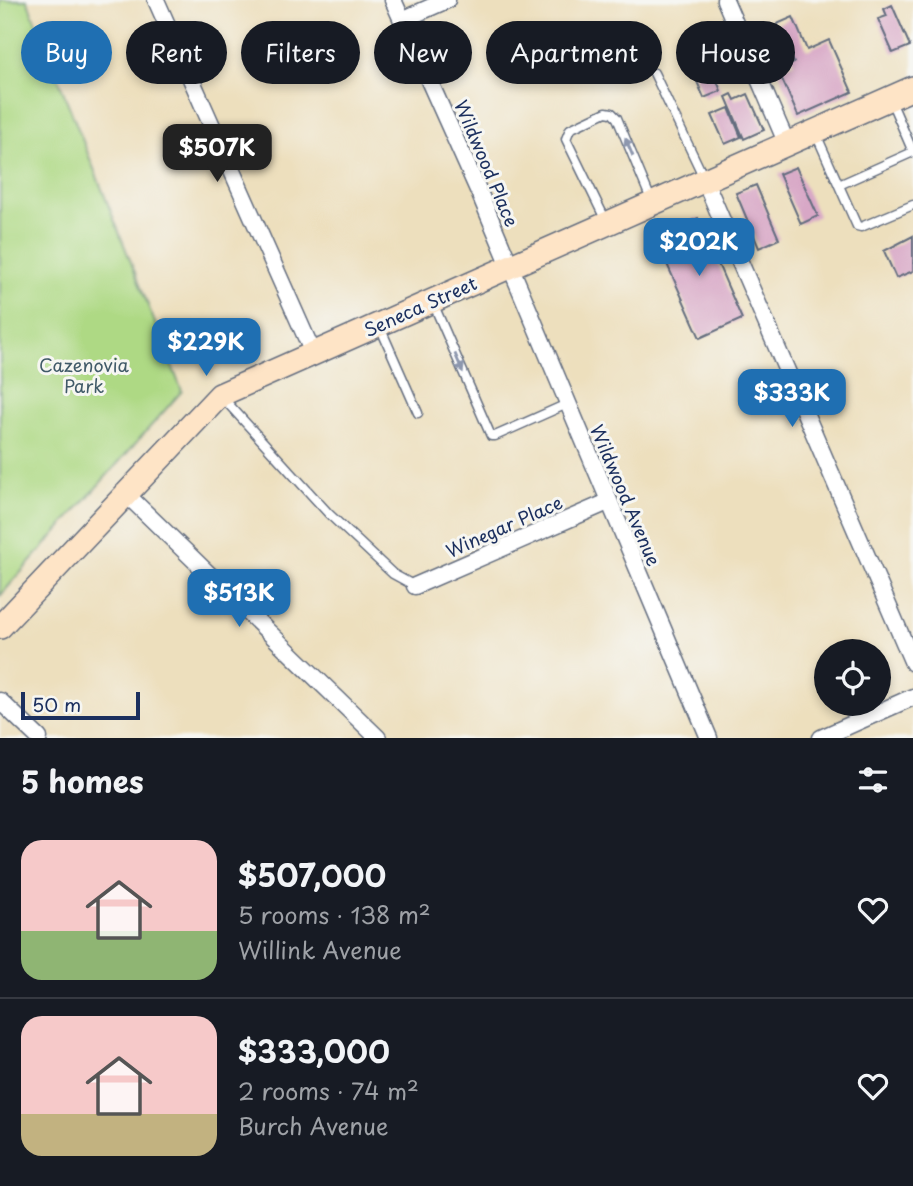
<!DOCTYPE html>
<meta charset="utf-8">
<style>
body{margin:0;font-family:"Playpen Sans",sans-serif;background:#242831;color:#f1f3f6;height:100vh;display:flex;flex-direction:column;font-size:26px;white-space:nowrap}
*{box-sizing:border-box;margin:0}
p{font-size:23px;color:#9ea1a6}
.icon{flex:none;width:38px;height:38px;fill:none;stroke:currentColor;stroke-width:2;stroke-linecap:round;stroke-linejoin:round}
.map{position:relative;height:738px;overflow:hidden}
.sheet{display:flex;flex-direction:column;background:#171b24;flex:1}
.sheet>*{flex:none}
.hud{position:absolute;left:21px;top:21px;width:872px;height:63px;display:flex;gap:14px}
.fabs{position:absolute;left:814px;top:639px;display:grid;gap:14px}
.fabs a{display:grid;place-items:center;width:77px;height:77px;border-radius:50%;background:#171b24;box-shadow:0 4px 10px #0003;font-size:35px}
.scale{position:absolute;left:21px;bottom:18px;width:119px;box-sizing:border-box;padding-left:7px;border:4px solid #1b2f5e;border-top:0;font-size:19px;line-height:24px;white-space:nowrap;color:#1b2f5e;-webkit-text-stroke:5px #f6f6f2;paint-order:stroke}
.price{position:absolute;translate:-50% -60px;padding:0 16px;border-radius:14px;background:#1f6fb2;color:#fff;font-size:23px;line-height:46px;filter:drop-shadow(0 2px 4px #0008)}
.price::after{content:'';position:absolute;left:50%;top:42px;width:21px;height:16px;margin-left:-10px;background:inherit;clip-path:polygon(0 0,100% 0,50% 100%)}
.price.selected{background:#222;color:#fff}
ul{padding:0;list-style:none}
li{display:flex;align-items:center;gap:21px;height:175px;padding:0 21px}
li+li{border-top:2px solid #363941}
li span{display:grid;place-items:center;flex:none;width:196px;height:140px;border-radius:21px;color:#555}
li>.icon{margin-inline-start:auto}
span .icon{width:84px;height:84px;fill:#fffc;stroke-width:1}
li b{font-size:30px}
h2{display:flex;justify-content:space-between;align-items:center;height:84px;padding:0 21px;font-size:30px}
.tag{padding:0 24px;border-radius:32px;background:#171b24;box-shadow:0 4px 10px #0003;font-size:24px;line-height:63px}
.tag.selected{background:#1f6fb2;color:#fff}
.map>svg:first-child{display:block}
.green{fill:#aed984;stroke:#648471;stroke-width:2}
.building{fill:#d8a7c6}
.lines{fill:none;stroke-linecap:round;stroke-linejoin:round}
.service-casing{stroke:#646d7f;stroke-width:11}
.minor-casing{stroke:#646d7f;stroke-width:19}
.secondary-casing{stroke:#646d7f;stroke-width:26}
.service{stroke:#fff;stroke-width:8}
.minor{stroke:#fff;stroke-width:16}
.secondary{stroke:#fee4c6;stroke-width:23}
.oneway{fill:#8d97ae}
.labels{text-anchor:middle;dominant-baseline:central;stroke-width:6;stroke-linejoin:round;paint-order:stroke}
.street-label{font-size:18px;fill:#1b2f5e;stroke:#f6f6f2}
.park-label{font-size:18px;fill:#405a68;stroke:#f6f6f2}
</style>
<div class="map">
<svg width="913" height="738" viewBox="0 0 913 738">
<rect width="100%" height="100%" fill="#f6f6f2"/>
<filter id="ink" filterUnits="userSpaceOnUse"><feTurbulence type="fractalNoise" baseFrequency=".0143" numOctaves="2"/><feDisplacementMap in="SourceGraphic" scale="14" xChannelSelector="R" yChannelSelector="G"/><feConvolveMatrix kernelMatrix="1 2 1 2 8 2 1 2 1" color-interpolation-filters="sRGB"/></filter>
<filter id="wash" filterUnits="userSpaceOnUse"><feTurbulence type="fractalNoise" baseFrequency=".00686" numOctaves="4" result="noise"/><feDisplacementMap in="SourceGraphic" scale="28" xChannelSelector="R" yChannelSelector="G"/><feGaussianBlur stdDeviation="1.57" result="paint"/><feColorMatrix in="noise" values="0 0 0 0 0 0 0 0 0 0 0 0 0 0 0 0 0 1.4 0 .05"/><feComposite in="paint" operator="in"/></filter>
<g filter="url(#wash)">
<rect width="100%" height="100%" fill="#eddfbd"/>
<path class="green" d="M0,0H27L182,391L0,596Z"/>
<g id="blocks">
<path class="building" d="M892,5L910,46L893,53L878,19L887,16L884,9Z
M793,17L807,50L829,40L852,92L798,116L778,70L794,63L777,24Z
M708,58L721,91L704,98L690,65Z
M732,94L735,100L748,94L764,130L744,139L726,97Z
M729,108L741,137L725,144L712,115Z
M796,167L818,216L801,224L779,174Z
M756,185L779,239L759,248L736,193Z
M698,218L742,319L700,338L655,237Z
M913,236V271L896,278L884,251Z"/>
</g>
</g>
<g filter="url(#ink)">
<use href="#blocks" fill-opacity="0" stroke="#646d7f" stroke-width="2"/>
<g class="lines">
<defs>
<path id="service" d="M654,73L704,178
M891,101L913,152
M816,134L857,226L861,227L913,205
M839,185L913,152
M606,221L566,139L570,129L606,112L612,113L617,118L652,202
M433,303L491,436H495L567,404
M380,327L418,413
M222,397L329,514L393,574L415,586"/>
<path id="minor" d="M156,0L313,353
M393,0L479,192L709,738
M725,0L787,144
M402,20L447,0
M705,181L913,663
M126,494L378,738
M415,586L608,502
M0,701L39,738
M821,738L913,697"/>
<path id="secondary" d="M0,627L220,395L913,88"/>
</defs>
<use href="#service" class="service-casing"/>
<use href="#minor" class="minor-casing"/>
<use href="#secondary" class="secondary-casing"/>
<use href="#service" class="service"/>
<use href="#minor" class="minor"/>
<use href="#secondary" class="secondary"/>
</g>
<defs><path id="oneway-solid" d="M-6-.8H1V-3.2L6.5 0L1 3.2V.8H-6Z" transform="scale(1.75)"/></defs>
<g class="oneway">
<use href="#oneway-solid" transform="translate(629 147) rotate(-113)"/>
<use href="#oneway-solid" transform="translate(459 363) rotate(67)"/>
</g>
</g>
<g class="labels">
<g class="street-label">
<text transform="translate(487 163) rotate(67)">Wildwood Place</text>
<text transform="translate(420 306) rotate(-24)">Seneca Street</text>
<text transform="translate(626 495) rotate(67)">Wildwood Avenue</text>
<text transform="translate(504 526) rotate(-24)">Winegar Place</text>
</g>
<g class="park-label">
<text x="84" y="364">Cazenovia<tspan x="84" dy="21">Park</tspan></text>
</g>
</g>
</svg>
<div class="fabs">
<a><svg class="icon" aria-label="locate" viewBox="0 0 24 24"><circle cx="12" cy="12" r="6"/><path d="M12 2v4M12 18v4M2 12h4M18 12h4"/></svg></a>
</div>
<div class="scale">50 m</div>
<b class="price selected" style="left:217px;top:184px">$507K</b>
<b class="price" style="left:699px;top:278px">$202K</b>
<b class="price" style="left:206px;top:378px">$229K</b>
<b class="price" style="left:792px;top:429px">$333K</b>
<b class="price" style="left:239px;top:629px">$513K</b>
<div class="hud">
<a class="tag selected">Buy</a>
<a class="tag">Rent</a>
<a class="tag">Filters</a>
<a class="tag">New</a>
<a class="tag">Apartment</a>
<a class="tag">House</a>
</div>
</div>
<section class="sheet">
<h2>5 homes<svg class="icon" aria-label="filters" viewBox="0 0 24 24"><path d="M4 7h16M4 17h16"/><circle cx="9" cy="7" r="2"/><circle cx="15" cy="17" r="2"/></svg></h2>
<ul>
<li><span style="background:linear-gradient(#f6c9c9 65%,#8fb573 0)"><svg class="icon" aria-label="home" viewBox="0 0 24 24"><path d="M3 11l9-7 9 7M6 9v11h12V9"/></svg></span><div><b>$507,000</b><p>5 rooms · 138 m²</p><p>Willink Avenue</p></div><svg class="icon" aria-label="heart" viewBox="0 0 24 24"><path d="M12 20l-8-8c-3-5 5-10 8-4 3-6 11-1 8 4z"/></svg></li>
<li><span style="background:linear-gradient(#f6c9c9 70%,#c2b280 0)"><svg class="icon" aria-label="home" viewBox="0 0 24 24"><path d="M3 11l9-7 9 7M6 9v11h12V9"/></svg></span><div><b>$333,000</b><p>2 rooms · 74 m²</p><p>Burch Avenue</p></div><svg class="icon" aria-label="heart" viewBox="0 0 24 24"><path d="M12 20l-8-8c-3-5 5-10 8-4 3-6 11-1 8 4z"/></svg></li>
</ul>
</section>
